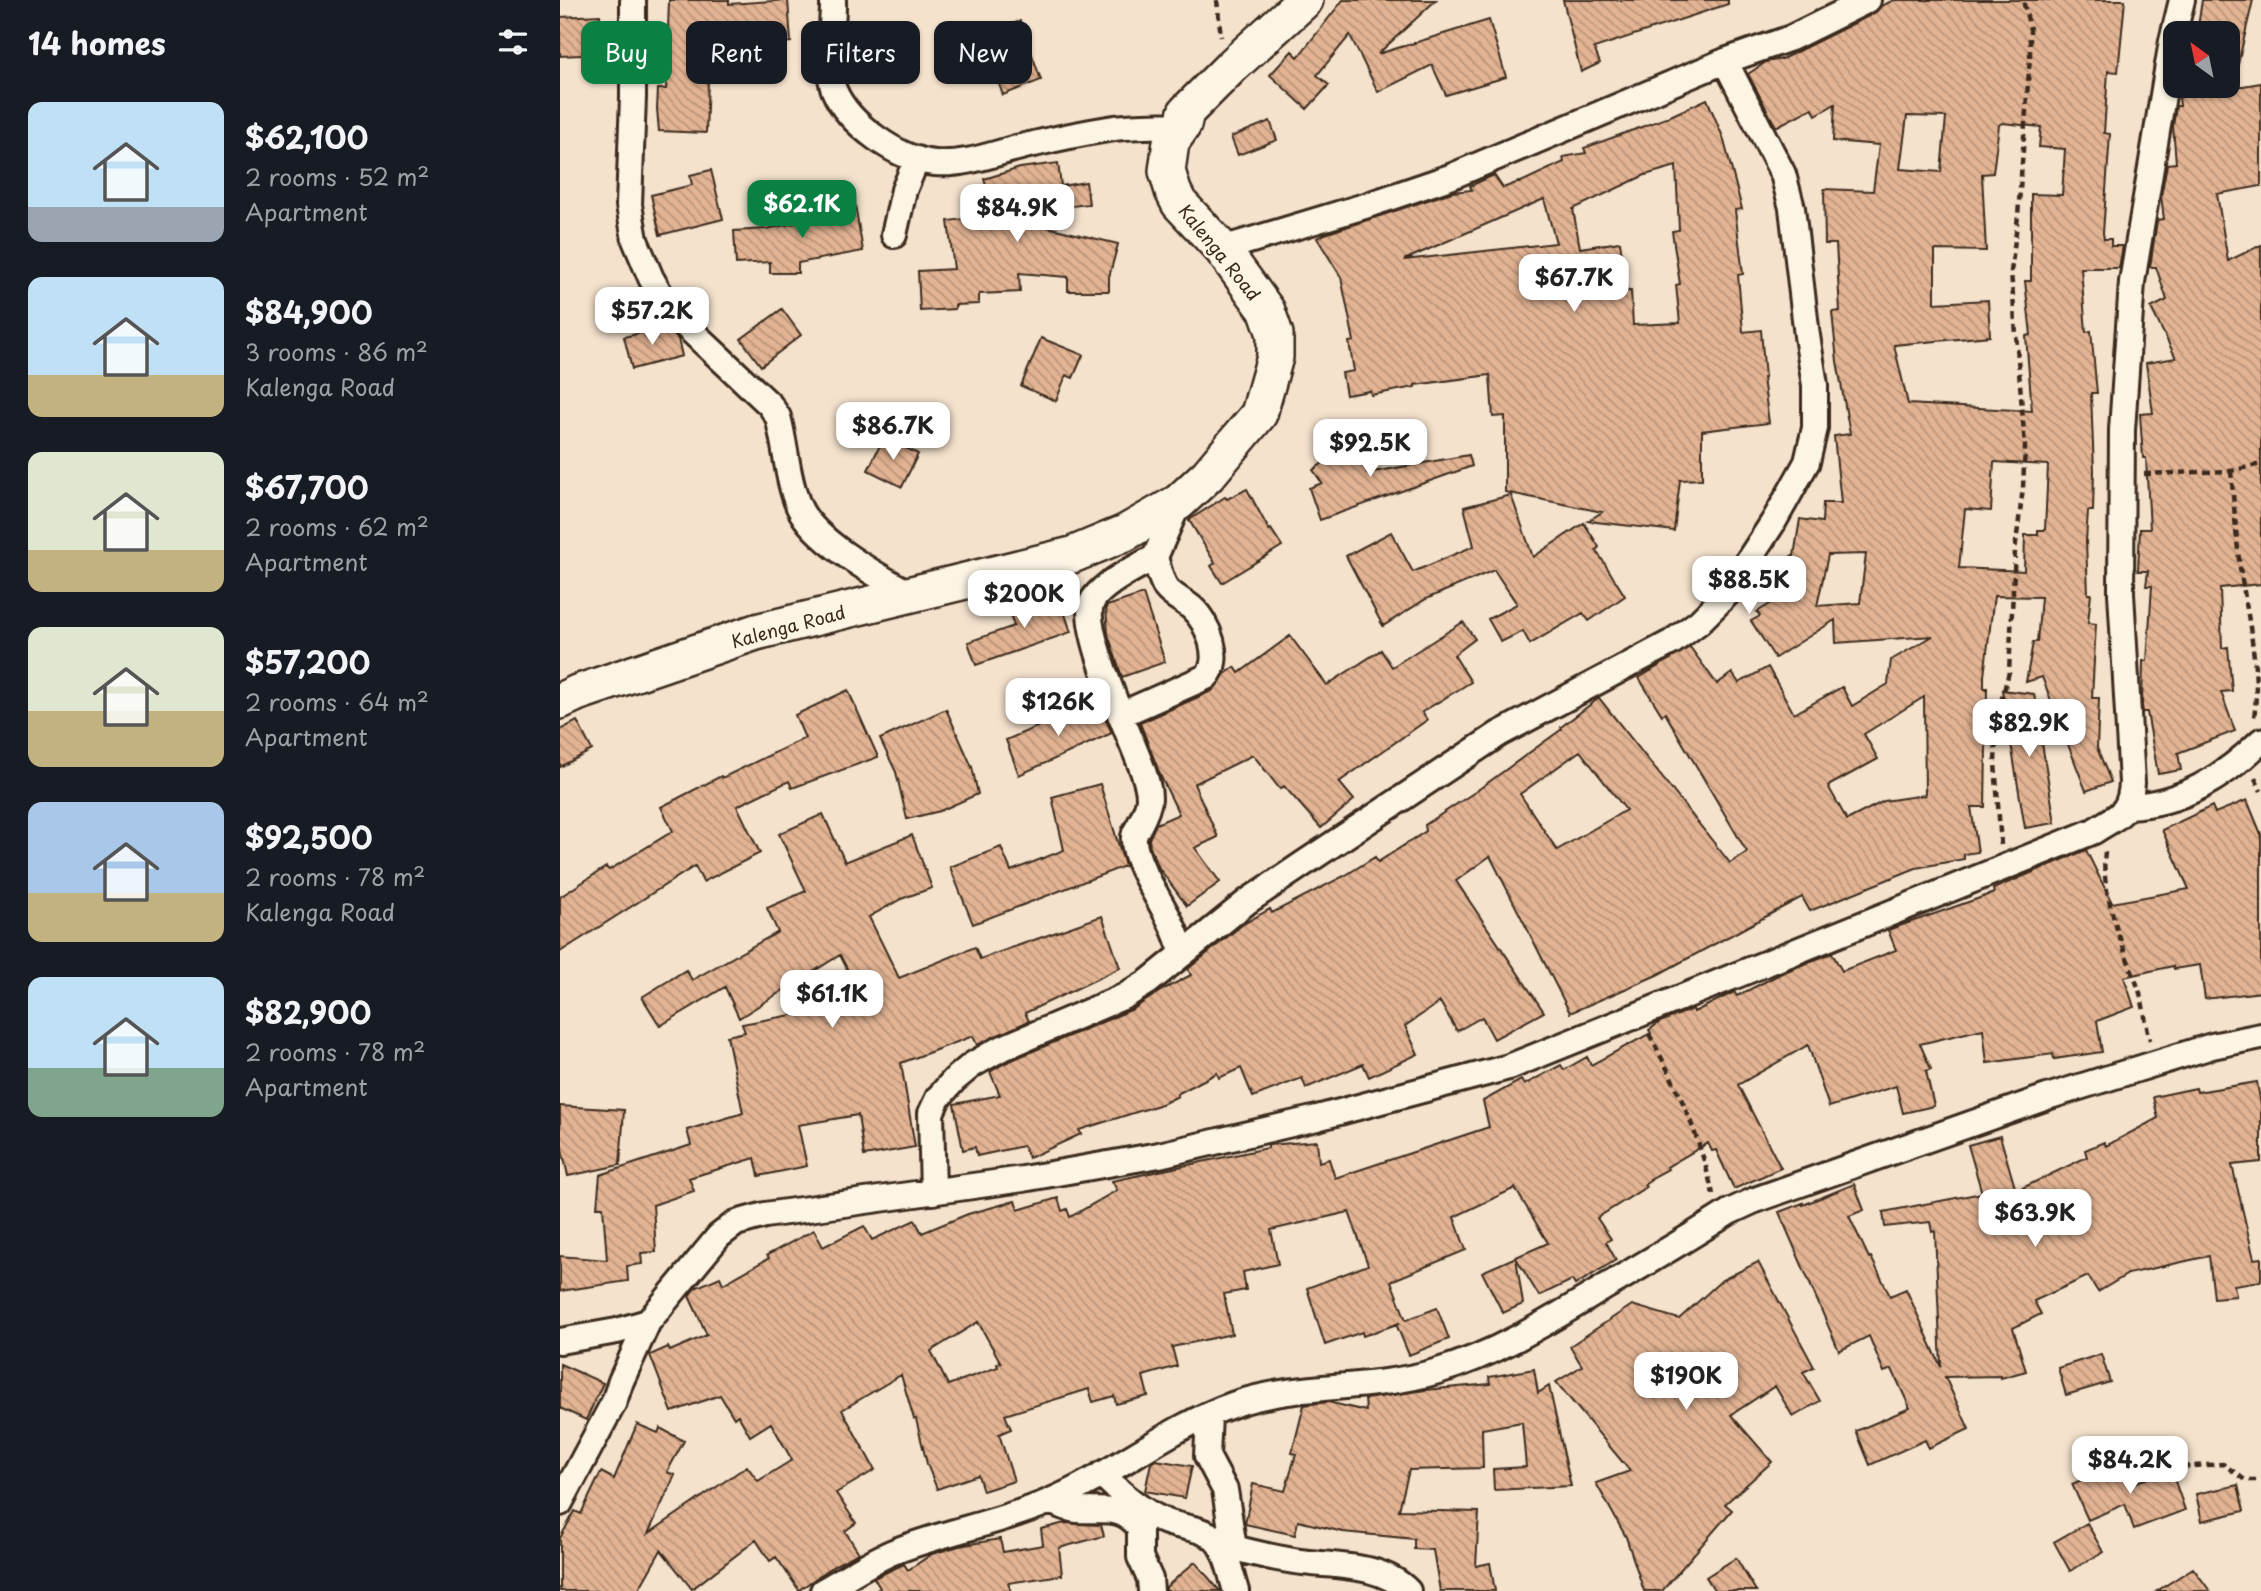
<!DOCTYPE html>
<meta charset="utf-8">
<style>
body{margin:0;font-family:"Playpen Sans",sans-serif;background:#20242c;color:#f1f3f6;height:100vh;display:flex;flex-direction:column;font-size:26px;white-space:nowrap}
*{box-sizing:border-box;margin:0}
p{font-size:23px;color:#9ea1a6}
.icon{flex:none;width:38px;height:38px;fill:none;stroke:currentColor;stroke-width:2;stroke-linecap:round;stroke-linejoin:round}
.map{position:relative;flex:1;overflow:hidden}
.details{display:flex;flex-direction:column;background:#171b24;width:560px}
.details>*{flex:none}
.guide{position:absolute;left:21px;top:21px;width:665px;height:63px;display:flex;gap:14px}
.needle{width:46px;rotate:327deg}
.fabs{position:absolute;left:1603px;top:21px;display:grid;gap:14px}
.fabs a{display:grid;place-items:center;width:77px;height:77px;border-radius:14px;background:#171b24;box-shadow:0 2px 5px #0004;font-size:35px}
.price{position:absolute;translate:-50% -60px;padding:0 16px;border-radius:14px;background:#fff;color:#222;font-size:23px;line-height:46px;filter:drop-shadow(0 2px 4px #0008)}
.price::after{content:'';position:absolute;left:50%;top:42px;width:21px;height:16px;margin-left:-10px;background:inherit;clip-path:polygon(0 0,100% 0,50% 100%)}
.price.current{background:#0b8043;color:#fff}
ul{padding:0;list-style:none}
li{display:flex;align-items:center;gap:21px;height:175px;padding:0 28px}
li span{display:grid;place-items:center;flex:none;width:196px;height:140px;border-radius:14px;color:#555}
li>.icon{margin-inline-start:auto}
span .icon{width:84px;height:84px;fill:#fffc;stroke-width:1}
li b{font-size:30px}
h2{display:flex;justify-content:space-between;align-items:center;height:84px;padding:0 28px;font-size:30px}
.chip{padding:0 24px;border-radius:14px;background:#171b24;box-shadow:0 2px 5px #0004;font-size:24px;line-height:63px}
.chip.current{background:#0b8043;color:#fff}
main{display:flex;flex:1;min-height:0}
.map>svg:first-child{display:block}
.building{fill:url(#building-back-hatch);stroke:#3b2a1e;stroke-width:2;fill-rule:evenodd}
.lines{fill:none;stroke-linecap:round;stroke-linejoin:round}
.street-casing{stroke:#3b2a1e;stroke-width:30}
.secondary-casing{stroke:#3b2a1e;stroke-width:40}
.path{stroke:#3b2a1e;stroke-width:4.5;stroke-dasharray:7 5;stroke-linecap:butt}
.street{stroke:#fcf5e5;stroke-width:24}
.secondary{stroke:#fcf5e5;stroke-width:35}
.labels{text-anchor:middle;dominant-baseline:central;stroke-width:5;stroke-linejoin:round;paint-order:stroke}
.street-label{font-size:18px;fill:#3b2a1e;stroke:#fcf5e5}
</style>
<main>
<section class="details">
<h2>14 homes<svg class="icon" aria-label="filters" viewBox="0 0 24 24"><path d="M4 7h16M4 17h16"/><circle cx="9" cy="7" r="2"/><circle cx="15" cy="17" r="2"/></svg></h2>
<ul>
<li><span style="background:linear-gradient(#bfe0f5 75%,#9aa5b1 0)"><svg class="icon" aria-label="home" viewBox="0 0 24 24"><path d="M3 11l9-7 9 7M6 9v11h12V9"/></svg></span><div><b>$62,100</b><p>2 rooms · 52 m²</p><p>Apartment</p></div></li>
<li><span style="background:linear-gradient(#bfe0f5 70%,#c2b280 0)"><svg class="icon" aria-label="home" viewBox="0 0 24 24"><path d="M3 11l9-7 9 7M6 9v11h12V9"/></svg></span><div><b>$84,900</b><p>3 rooms · 86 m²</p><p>Kalenga Road</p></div></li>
<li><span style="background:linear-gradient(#dfe7d0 70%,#c2b280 0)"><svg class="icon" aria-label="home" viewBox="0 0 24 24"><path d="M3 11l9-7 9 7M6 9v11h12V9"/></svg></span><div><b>$67,700</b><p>2 rooms · 62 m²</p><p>Apartment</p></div></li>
<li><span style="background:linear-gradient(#dfe7d0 60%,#c2b280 0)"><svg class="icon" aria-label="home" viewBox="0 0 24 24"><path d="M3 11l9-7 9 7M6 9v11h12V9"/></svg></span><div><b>$57,200</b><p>2 rooms · 64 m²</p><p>Apartment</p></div></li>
<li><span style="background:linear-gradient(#a9c7e8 65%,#c2b280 0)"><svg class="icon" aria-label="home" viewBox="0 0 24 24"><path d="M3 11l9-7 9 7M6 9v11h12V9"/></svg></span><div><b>$92,500</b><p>2 rooms · 78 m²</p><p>Kalenga Road</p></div></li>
<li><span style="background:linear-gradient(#bfe0f5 65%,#7fa58c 0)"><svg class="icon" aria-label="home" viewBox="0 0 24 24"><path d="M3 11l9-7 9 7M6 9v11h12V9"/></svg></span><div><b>$82,900</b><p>2 rooms · 78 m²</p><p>Apartment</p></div></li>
</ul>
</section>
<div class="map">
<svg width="1701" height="1591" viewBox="0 0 1701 1591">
<defs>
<pattern id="building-back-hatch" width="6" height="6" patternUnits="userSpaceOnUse" patternTransform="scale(1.75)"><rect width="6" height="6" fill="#e3b494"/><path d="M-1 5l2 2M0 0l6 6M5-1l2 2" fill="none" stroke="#b99378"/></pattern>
</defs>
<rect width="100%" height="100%" fill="#f4e2cd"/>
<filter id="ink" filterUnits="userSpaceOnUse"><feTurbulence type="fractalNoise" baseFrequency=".0143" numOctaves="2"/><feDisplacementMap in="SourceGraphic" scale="14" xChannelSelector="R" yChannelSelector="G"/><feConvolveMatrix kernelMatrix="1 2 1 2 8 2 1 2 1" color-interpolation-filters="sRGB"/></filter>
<g filter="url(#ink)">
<path class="building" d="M109,0H169V4L228,0L231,42L159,47L160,53H149L146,133L99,131L97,109L98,89H106Z
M783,0H876L818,54L929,20L946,77L886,95L872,65L818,92L790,35L757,75L769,85L747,109L710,75L732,51L738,57Z
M1003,0H1168V4L1034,48L1040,63L1021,72Z
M1334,0H1565L1558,72L1548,71L1544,133L1550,134L1543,233L1544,239H1551V246H1563L1559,268H1521L1526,332L1531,331L1537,393H1531L1534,471L1533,511H1528L1526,541L1528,594H1531L1528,623L1536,624L1532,698H1539L1537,748L1551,782L1526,791L1482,677L1466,682L1473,642H1477L1481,597L1434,596L1424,676V688H1427L1425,807H1411L1418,852L1404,854V859L1356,868L1250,911L1242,897L1097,975L1010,1013L930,856L896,881L984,1012L934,1039L922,1017L897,1031L880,1002L845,1026L858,1054L809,1077L803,1064L746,1088L742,1078L693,1097L681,1068L659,1078L657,1073L617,1094L618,1096L602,1104L519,1130L521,1134L469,1158L463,1146L417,1156L415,1147L403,1150L394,1104L440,1095L430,1072L445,1063L573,1009L602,990L631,975L628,969L682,925L710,909L712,913L786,875L815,857L818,862L866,831L865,825L915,792L1002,729L1001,727L1039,698L1170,863L1187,852L1105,713L1102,715L1079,678L1130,647L1157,684L1172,673L1179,683L1208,667L1234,714L1282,687L1292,706L1328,684L1331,660L1373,636L1276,643L1275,620L1215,658L1191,621L1200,616L1197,612L1223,596L1231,556H1234L1240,519L1262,522L1263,503H1281L1274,436L1290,434L1277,361L1272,312L1280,311L1276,244H1265L1264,189L1313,191L1319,145L1273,141L1275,104L1256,115L1252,108L1216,127L1188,74L1206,62L1222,59L1315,13L1321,6ZM1347,116L1386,117L1381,172L1340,169ZM1442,123L1481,127L1479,147L1505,149L1502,195L1471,194V281H1465L1471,335L1466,336L1472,411L1348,404L1334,345L1430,336L1428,300L1375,303V250L1426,251L1422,174L1433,173L1439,125ZM1434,462L1488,465L1485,530H1478V535H1465L1464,571L1399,568L1405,509L1431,511ZM1306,554L1300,603L1257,606L1268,555ZM1364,697L1365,795L1324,801L1287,820L1268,786L1318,759L1304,734ZM1020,751L1066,810L997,850L960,794Z
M1642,0H1693L1675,77H1672L1668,33H1637Z
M40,15L42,54L0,56V17Z
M460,21L481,80L443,95L421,35Z
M1701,83V186L1657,194L1668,261L1701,245V584L1660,588L1662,648L1668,647L1672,691L1661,692L1675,731L1618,753L1621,770L1598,774L1587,712H1583L1582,706L1583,661H1587L1592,586H1586L1588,571H1578L1580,529H1590L1586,458H1583L1580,414L1593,413L1586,363L1616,358L1591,308L1607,300L1596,267H1590L1597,220L1604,219L1601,196L1607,164L1616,163L1613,126L1616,106H1620L1619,97L1635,94L1634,86H1683Z
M1147,99L1163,137L1182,209L1175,210L1183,274L1178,275L1183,332L1201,330L1205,378H1203L1209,423L1142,431V479L1120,480L1114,531L1028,521L1042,512L945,492V416L933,417L930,375L855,385V387L811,395L810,391L786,395L782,373L794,371L789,342L794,341L781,277L757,238L765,234L892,192L912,190L910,186L934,175L943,188L959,182V183L1004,162L1003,157L1026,153L1024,148L1106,118ZM1116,166L1119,230L1112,231L1120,284L1116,285L1120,323L1073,325L1071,291H1067L1060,242L1020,248L1013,209L1085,175ZM984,199L996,243L844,260Z
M710,121L717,140L678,155L671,137Z
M498,163L501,186L526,182L529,204L438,215L558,244L549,277V291H508V277L459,273L460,292L419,294V304L395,305V309L360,311L358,271L394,269L388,221L420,217V211L434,214L424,179L460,168Z
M151,170L163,219L100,235L91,195L132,185L130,175Z
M294,199L303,251L238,263V273H210V262L176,264L174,231L206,229L271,216L268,204Z
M222,309L241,335L201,366L181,339Z
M105,327L118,339L122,356L72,369L64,337Z
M481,338L523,355L513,378L506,375L496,401L461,386Z
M324,437L358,454L342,487L308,470Z
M793,437L807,473L909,455L912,466L760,520L749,488L762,483L753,470L777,453L774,444Z
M687,489L709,530L711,529L722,546L662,583L651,566L655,563L629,520L665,497L667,499Z
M951,495L973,557L1024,523L1039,547L1036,550L1065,596L1029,621L1023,613L970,644L963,631L941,642L928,619L957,604L934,570L866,599L823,626L786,556L831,532L853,572L914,546L904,507Z
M498,594L511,632L416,665L408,642L454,626L449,611Z
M583,594L605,662L562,677L548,634L546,608L547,606Z
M903,622L915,639L894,655L911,682L862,712L867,720L779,782L794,800L761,828L724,786L720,789L693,755L634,784L658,837L635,848L660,882L627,906L599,868L590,847L589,839L596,824L619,814L601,777L580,723L652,691L665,674L675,667L679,673L730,636L767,685L821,650L832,667Z
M288,690L318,757L232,788L229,781L177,806L200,853L143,882L135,866L0,952V897L46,867L49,870L113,831L101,807L161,776L162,778L245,738L235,715Z
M1442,690L1474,694L1495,823L1465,828Z
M537,701L552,733L459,775L446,740Z
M386,709L412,767L418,794L380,811L347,819L336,772L320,739Z
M17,721L32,750L0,767V730Z
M540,784L565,866L413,924L390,867L441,847L451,871L504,850L492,797Z
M1687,800L1701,834V992L1645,999L1640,965L1614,969L1613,966L1564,977L1574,1007L1537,1021L1542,1052L1494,1059L1493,1054L1427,1063L1423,1029L1360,1044L1371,1069L1366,1071L1374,1106L1343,1113L1336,1086L1269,1107L1248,1045L1178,1085L1221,1168L1174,1189L1156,1150L1152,1151L1148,1143L1107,1167L1108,1169L1090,1179L1091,1180L1084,1185L1086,1187L1037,1218L1051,1239L1046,1242L1056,1260L1015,1285L1012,1280L979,1296L956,1258L963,1304L943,1313L922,1272L988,1243L955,1188L894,1217L906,1250L831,1281L846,1320L877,1308L889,1339L849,1355L836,1324L840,1323L803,1336L802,1332L765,1345L747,1288L808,1265L789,1212L711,1230L718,1264L683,1272L686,1290L664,1294L672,1334L612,1347L617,1366L583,1376L588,1396L556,1404L554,1396L533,1402L529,1389L445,1415L451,1429L439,1434L454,1481L423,1491L418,1475L377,1489L367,1464L356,1419H354L341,1375L282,1410L315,1470L276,1493L296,1523L285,1531L299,1553L275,1565L239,1590L216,1557L210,1561L196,1540L132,1589L101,1550L78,1591H0V1538L15,1511L21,1514L41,1472L54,1479L77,1424L98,1433L100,1428L124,1441L107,1472L115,1475L88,1534L187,1466L198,1481L232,1460L211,1423L190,1436L178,1415L174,1418L160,1395L112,1412L90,1355L108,1347L110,1351L147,1335L129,1296L135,1288L160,1277L163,1284L209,1258L207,1255L254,1230L263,1247L304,1226L312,1240L355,1220L362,1233L408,1214L455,1201L458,1210L498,1198L502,1211L507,1209L510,1217L557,1190L552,1181L708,1148V1145L757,1141L759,1162L769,1159L775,1178L929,1127L923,1101L961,1080L964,1085L1001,1065L1004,1070L1027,1057L1031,1065L1091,1033L1089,1030L1100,1022L1133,1009L1134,1012L1174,992L1177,996L1222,973L1272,953L1282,971L1336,950L1328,930L1434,893L1433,889L1526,850L1552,903L1629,889L1602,830L1652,806L1655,813ZM418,1322L441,1363L437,1364L438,1367L388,1385L371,1351Z
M263,814L285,862L352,835L372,888L341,899L309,917L339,978L415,947L420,959L542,916L560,968L465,1013L469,1021L417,1045L413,1036L341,1063L355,1147L304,1156L298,1115L238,1125L247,1166L199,1176L195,1158L129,1178L134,1191L93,1205L96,1252L81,1253L82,1264L67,1266L68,1281L0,1291V1256L47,1260L43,1207H37L40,1175L131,1145L127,1130L183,1113L167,1036L185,1032L182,1024L304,1002L280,955L179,1018L165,987L100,1026L82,997L126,970L132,980L218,932L207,908L246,891L219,834Z
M1697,1082L1701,1105V1162L1672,1165L1694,1259L1701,1258V1281L1674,1285L1676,1296L1654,1298L1649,1256L1568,1274L1538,1292L1528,1276L1474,1301L1481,1314L1453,1328L1466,1371L1441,1378V1376L1385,1377L1409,1429L1369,1448L1365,1440L1310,1465L1296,1431L1350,1408L1332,1369L1324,1372L1309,1336L1279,1351L1219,1212L1243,1203V1205L1294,1184L1304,1210L1289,1216L1309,1258L1311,1257L1330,1296L1346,1289L1381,1367L1375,1231L1372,1232L1370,1222L1325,1227L1323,1212L1422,1193L1408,1145L1440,1136L1456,1191L1527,1157L1525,1150L1544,1142L1546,1146L1598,1118L1593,1097L1636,1088L1637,1092Z
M0,1106L64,1110L60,1165L8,1176L0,1140Z
M1198,1262L1254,1367L1243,1372L1260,1401L1233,1417L1215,1386L1171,1415L1212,1462L1165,1504L1172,1510L1102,1591H1084L1066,1537L1036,1483L1070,1471L996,1382L1022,1366L1010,1346L1072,1305L1119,1319L1162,1280Z
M1541,1354L1550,1382L1506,1395L1498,1368Z
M0,1364L43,1383L26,1420L0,1408Z
M974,1369L978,1393L989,1386L1011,1486L934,1490L933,1469L966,1467L962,1422L922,1429L923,1468L849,1470L839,1510L919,1512L916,1566L930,1563L935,1591H880L873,1550L854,1549V1539L783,1532L738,1521L735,1535L685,1524L693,1484L725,1491L736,1454L732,1453L744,1405L768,1402L806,1411L805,1399L865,1390L930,1384L929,1377Z
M596,1460L632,1466L625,1498L585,1491L591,1463Z
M1559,1464L1568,1485L1611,1470L1625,1510L1574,1529L1565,1504L1528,1520L1512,1484Z
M1678,1485L1684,1511L1642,1521L1636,1494Z
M505,1523L541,1525L544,1536L499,1548L502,1575L448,1583L451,1591H315L320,1588L314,1578L344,1564L348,1570L372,1554L399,1546L440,1539L443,1552L483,1545L481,1529Z
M1527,1523L1543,1552L1510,1571L1494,1542Z
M1176,1558L1196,1591H1155L1146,1577Z
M635,1562L660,1591H606V1587Z
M1633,1568L1650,1591H1597Z"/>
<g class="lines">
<defs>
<path id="street" d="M73,0V97L69,205L75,240L91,278L110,311L210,405L218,417C226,446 227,480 239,507C254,541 318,576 350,594
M273,0C274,25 265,68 274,90C288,124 339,160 375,163C408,166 442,150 474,144C499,138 523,133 548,129C572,125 598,126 623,125
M334,235L344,190L357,159
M662,249L808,205L890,177L1165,61L1231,38L1308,0
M595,557C578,567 538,585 531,604C522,632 572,740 583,771C592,796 591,803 579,826C576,831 573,835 574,841C575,864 601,901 611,923C616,933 619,943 623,953
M560,715L646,677C663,660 648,622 632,608C624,601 612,596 606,588C600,579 598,567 595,557L619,502
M1568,806C1622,804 1664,777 1701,741
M373,1192L371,1113L378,1098L394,1080L412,1065L438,1050L565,996L588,982L688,901L746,862L939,734L1112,642L1139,622L1166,595L1214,521L1247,462L1255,428V385L1247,336L1232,208L1223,174L1165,61
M0,1341L57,1331L88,1322L159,1236L176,1223L205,1215L463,1179L599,1155L757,1118L949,1067L1534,831C1558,815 1570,815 1572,783L1561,593L1562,430L1572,282L1612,41L1622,0
M649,1416L647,1456L665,1490L674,1548
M542,1474C560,1493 578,1509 602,1520C620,1529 648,1526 660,1545C669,1559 671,1576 676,1591
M490,1501C499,1505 507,1509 517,1510C545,1512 561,1504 580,1528V1557L590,1579L591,1591
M0,1503L54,1402L61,1381L88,1322
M660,1544C684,1551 709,1557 734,1561C772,1567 820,1562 848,1591
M263,1591C286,1578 309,1562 333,1552C383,1532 438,1523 488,1502C553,1475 608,1427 675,1404C740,1382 813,1391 878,1371C939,1353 992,1319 1047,1286C1088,1262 1129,1238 1169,1212L1195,1200L1487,1097L1652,1046L1701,1036"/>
<path id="secondary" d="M0,701L17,693L196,632L512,555L565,533L619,502L648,475L699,414L715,357V334L707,311L662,249L619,203L613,191L607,171L611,142L623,125L626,112L671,67L745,0"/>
</defs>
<use href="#street" class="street-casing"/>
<use href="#secondary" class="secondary-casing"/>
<path class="path" d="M657,0L661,37
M1671,471C1674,503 1676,536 1680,568C1687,613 1701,672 1694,717
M1584,474L1671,471L1701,464
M1695,778L1701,791
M1441,845L1435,763L1437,717L1449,672L1455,551L1463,488L1465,446L1451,272L1458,216L1470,57V29L1463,0
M1545,852C1540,892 1564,950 1578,987C1584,1004 1585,1022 1590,1040
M1089,1034C1119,1090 1138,1132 1153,1194
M1589,1457H1600L1618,1467L1663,1464L1685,1480H1701"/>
<use href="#street" class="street"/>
<use href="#secondary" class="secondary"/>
</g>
</g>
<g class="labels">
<g class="street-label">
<text transform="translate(660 252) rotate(51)">Kalenga Road</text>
<text transform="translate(228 626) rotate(-15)">Kalenga Road</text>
</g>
</g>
</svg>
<div class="fabs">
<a><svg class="needle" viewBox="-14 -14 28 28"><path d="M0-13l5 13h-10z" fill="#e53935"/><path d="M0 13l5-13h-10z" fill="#9ea1a6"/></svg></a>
</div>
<b class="price current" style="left:242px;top:240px">$62.1K</b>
<b class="price" style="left:457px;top:244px">$84.9K</b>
<b class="price" style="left:1014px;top:314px">$67.7K</b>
<b class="price" style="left:92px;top:347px">$57.2K</b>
<b class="price" style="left:333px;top:462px">$86.7K</b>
<b class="price" style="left:810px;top:479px">$92.5K</b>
<b class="price" style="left:1189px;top:616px">$88.5K</b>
<b class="price" style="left:464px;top:630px">$200K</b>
<b class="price" style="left:498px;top:738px">$126K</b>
<b class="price" style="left:1469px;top:759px">$82.9K</b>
<b class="price" style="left:272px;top:1030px">$61.1K</b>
<b class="price" style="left:1475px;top:1249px">$63.9K</b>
<b class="price" style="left:1126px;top:1412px">$190K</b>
<b class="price" style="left:1570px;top:1496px">$84.2K</b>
<div class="guide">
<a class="chip current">Buy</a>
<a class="chip">Rent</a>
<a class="chip">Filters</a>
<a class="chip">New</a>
</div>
</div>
</main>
